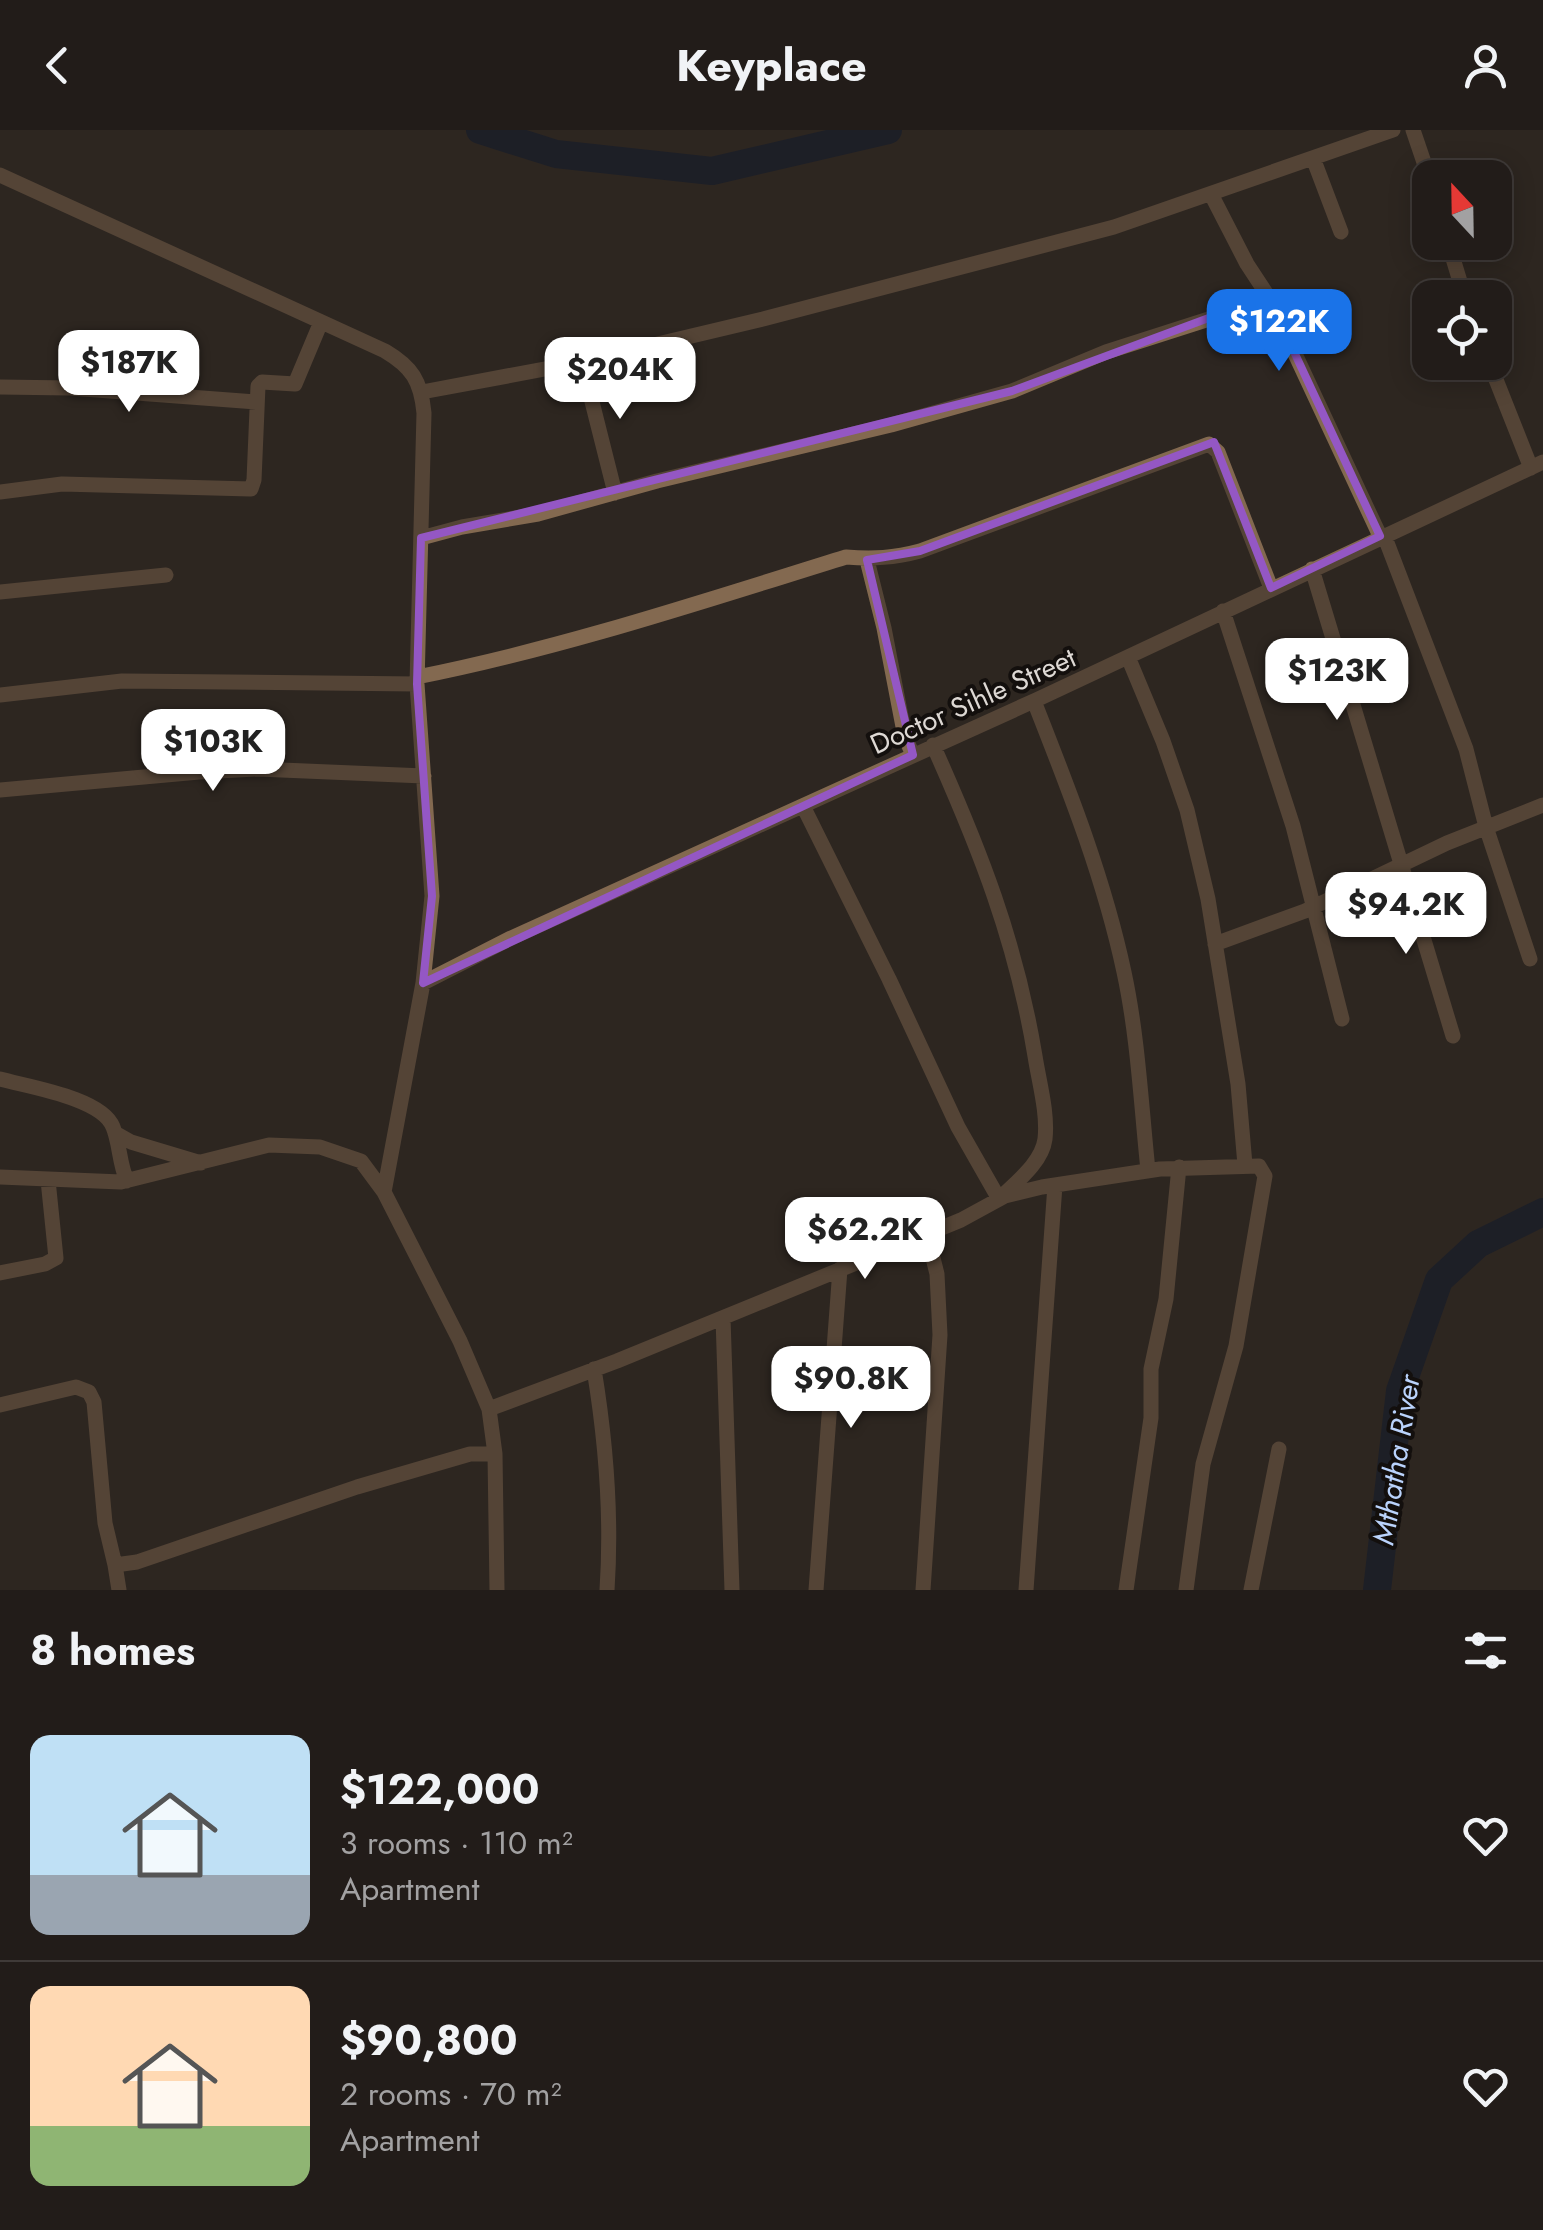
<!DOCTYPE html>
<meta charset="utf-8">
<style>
body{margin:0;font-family:Jost,sans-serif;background:#2a2522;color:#f1f3f6;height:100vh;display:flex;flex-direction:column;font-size:38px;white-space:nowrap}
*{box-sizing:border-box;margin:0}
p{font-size:32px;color:#a2a1a2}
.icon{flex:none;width:55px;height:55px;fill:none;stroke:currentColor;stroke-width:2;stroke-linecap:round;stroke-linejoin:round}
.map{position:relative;height:1460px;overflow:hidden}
.details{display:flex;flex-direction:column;background:#221c19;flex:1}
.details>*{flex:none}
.needle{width:65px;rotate:338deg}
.fabs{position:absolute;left:1412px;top:30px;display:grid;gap:20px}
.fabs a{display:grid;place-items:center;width:100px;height:100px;border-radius:20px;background:#221c19;box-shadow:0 5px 25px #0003,0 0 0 2px #3f3a38;font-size:50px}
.price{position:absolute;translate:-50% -85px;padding:0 22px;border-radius:20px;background:#fff;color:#222;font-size:32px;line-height:65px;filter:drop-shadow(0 2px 5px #0008)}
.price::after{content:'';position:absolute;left:50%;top:60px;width:30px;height:22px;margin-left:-15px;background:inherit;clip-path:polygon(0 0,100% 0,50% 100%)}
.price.active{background:#1a73e8;color:#fff}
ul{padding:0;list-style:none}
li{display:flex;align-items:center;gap:30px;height:250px;padding:0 30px}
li+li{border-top:2px solid #3f3a38}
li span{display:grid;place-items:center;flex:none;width:280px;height:200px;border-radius:20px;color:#555}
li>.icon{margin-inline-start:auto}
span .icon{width:120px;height:120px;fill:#fffc;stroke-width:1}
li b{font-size:42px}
h2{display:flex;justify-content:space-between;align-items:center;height:120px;padding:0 30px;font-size:42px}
header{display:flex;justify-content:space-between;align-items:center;height:130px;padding:0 30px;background:#221c19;font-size:45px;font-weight:700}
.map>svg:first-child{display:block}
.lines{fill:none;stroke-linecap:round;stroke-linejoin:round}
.river{stroke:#09172e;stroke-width:28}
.minor{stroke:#836950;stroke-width:15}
.marked{fill:none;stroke:#9457c4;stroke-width:8;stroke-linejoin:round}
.labels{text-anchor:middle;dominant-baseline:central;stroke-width:8;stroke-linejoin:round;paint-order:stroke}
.street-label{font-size:28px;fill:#ddd8d4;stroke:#130f0d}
.water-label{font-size:30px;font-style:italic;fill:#bad3fc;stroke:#130f0d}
</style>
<header><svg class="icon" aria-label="back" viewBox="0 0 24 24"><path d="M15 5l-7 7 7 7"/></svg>Keyplace<svg class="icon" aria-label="person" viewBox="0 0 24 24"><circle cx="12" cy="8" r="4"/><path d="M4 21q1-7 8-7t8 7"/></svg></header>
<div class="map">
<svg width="1543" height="1460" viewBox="0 0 1543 1460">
<rect width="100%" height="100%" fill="#2d2621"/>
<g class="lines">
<path class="river" d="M480,0L556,24L712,41L888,0
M1377,1460L1400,1261L1439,1150L1478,1114L1543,1082"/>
<path class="minor" d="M1413,0L1430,50
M1313,28L1341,102
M0,45L385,221C412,237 421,251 424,283L417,554L432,766L423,853L384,1062
M1212,66L1247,134L1268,166L1380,406
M1448,112L1465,168
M582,232L615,363
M1489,232L1531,338
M0,257L70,258L257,272
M422,262L582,232L763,189L1114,97L1393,0
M0,362L62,354L251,359L254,350L258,256L262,252L295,254L321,192
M1384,405L1466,619L1486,697L1530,829
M421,408L462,397L538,384L657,351L891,295L1012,261L1106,222L1209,189L1268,166
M867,430L884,498L905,607L913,625
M1312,439L1453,906
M0,462L166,445
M1223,481L1293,696L1342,889
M1128,527L1163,611L1187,680L1208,769L1238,954L1245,1035
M417,547C563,518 704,471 846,427C873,429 894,428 920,421L1209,314L1218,322L1271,458
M0,565L122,551L417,554
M1034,571C1069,660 1104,748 1124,842C1138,907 1141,974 1148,1040
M0,660L199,642L258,639L424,646
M803,676L889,849L958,997L999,1069C1015,1053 1042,1033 1045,1009C1048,983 1039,952 1035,926C1016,811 980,720 933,615
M1215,814L1305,781L1447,713L1543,675
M423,853L511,808L1036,570L1543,332
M0,949C29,957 102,968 113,997C120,1014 119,1033 127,1051
M115,1003L131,1012L201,1033
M0,1047L121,1052L269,1015L320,1017L361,1031L384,1062L460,1211L489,1279L495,1324L497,1460
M0,1143L45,1134L56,1128L48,1050
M723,1188L732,1460
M594,1239C606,1312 612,1386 607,1460
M0,1275L76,1257L89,1262L94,1272L105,1393L115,1435L137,1432L357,1357L470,1324H495
M489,1279L617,1231L961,1090L1005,1066L1042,1057L1160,1039L1259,1036L1265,1046L1236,1216L1203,1334L1186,1460
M115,1435L119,1460
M816,1460L840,1139
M923,1460L940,1205L937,1144L927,1104
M1026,1460L1055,1055
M1126,1460L1151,1288V1239L1166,1169L1179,1037
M1251,1460L1279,1319"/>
</g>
<path d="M0 0H1543V1460H0ZM1268,166L1380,406L1271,458L1214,312L920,421L867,430L913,625L423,853L432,766L417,554L421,408L1012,261Z" fill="#2d2621" fill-opacity=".55" fill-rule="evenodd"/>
<path class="marked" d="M1268,166L1380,406L1271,458L1214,312L920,421L867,430L913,625L423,853L432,766L417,554L421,408L1012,261Z"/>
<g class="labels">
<g class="street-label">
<text transform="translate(973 571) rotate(-24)">Doctor Sihle Street</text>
</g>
<g class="water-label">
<text transform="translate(1396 1330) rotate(-81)">Mthatha River</text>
</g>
</g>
</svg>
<div class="fabs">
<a><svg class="needle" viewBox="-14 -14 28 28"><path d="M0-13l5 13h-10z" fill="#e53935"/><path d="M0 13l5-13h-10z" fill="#a2a1a2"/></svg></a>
<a><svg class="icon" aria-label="locate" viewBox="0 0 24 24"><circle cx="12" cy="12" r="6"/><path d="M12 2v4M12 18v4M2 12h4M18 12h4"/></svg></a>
</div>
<b class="price active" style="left:1279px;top:244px">$122K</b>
<b class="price" style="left:129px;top:285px">$187K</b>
<b class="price" style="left:620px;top:292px">$204K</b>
<b class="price" style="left:1337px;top:593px">$123K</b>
<b class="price" style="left:213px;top:664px">$103K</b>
<b class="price" style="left:1406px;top:827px">$94.2K</b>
<b class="price" style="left:865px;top:1152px">$62.2K</b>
<b class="price" style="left:851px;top:1301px">$90.8K</b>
</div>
<section class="details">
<h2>8 homes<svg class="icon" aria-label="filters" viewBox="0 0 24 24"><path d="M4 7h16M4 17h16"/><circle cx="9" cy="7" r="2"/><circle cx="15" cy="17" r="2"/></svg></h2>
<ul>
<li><span style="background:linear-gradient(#bfe0f5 70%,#9aa5b1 0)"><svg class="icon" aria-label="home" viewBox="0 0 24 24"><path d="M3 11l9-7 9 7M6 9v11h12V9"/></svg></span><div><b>$122,000</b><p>3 rooms · 110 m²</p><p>Apartment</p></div><svg class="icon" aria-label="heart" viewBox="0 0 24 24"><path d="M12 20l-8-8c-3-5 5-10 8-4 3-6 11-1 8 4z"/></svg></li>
<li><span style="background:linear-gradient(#ffd9b3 70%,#8fb573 0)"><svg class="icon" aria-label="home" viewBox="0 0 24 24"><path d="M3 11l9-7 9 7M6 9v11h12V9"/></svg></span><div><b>$90,800</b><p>2 rooms · 70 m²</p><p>Apartment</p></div><svg class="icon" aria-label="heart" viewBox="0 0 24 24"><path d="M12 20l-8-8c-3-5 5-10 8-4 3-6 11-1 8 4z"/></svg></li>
</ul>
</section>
